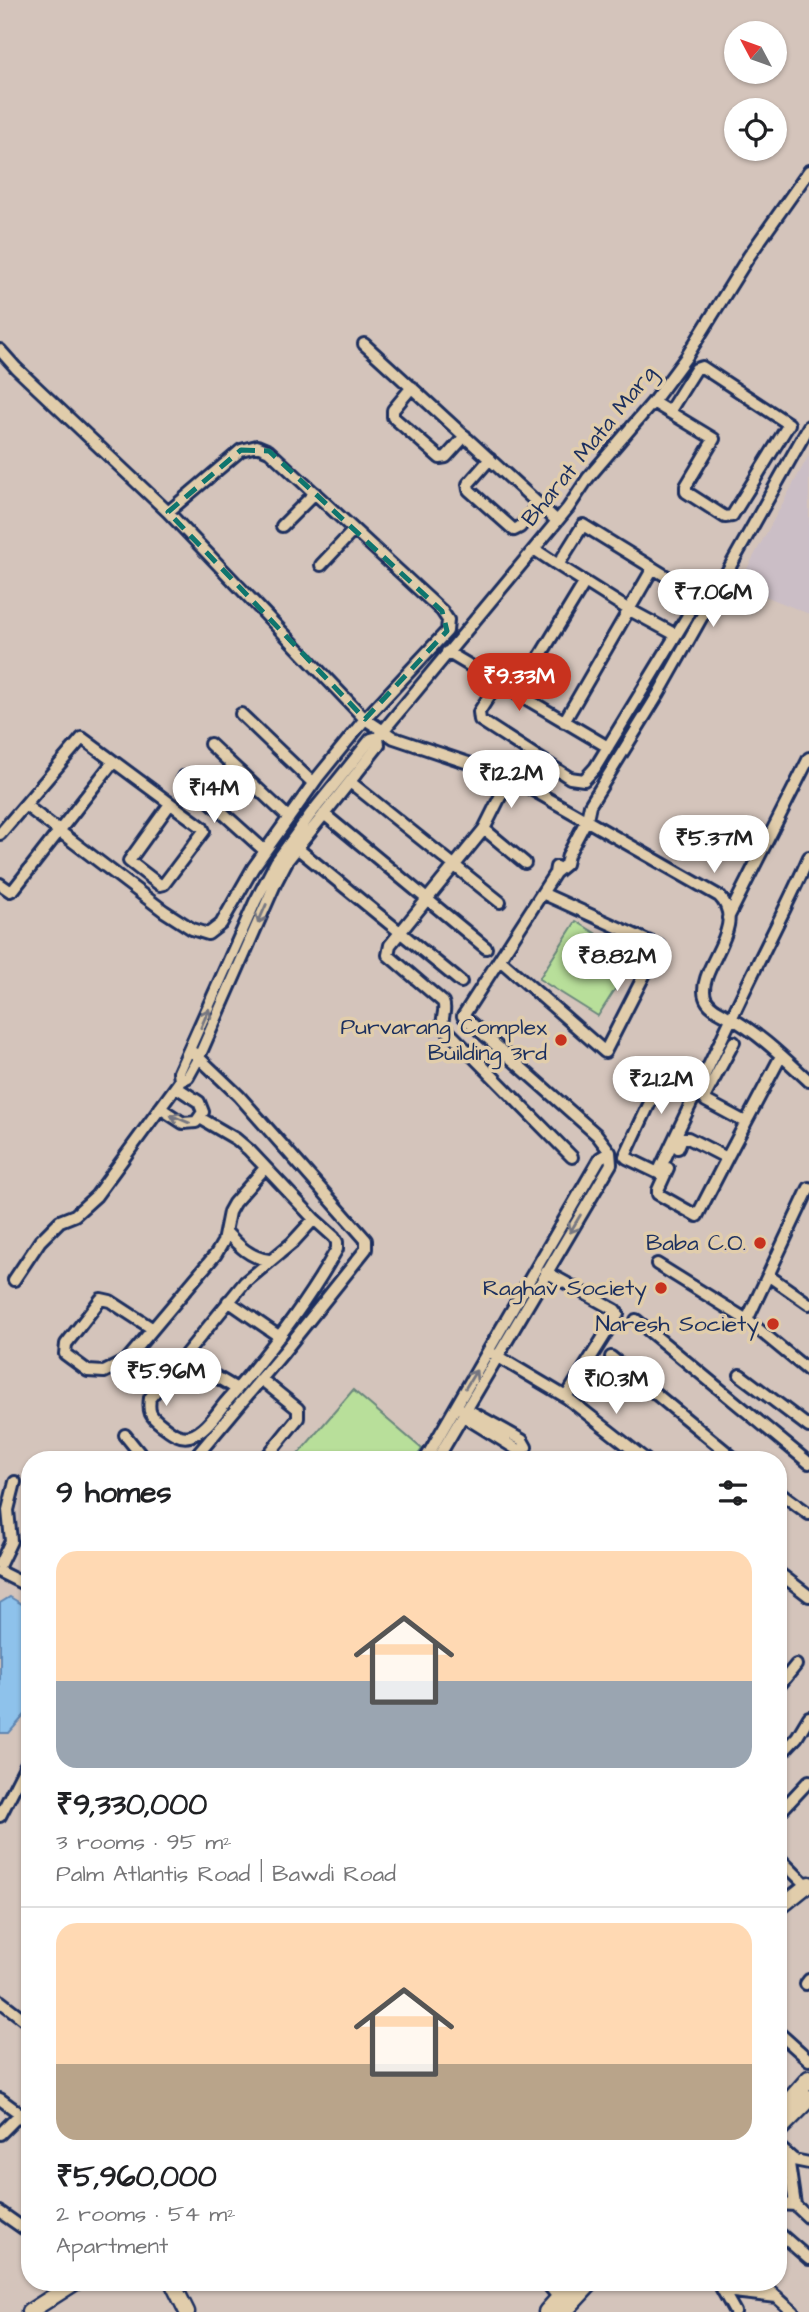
<!DOCTYPE html>
<meta charset="utf-8">
<style>
body{margin:0;font-family:"Architects Daughter",sans-serif;background:#f6f6f6;color:#202124;height:100vh;display:flex;flex-direction:column;font-size:26px;white-space:nowrap}
*{box-sizing:border-box;margin:0}
p{font-size:23px;color:#757577}
.icon{flex:none;width:38px;height:38px;fill:none;stroke:currentColor;stroke-width:2;stroke-linecap:round;stroke-linejoin:round}
.map{position:relative;flex:1;overflow:hidden}
.side{position:absolute;left:21px;top:1451px;width:766px;height:840px;display:flex;flex-direction:column;background:#fff;border-radius:28px;box-shadow:0 2px 5px #0004}
.side>*{flex:none}
.needle{width:46px;rotate:311deg}
.controls{position:absolute;left:724px;top:21px;display:grid;gap:14px}
.controls a{display:grid;place-items:center;width:63px;height:63px;border-radius:50%;background:#fff;box-shadow:0 2px 5px #0004;font-size:35px}
.price{position:absolute;translate:-50% -60px;padding:0 16px;border-radius:24px;background:#fff;color:#222;font-size:23px;line-height:46px;filter:drop-shadow(0 2px 4px #0008)}
.price::after{content:'';position:absolute;left:50%;top:42px;width:21px;height:16px;margin-left:-10px;background:inherit;clip-path:polygon(0 0,100% 0,50% 100%)}
.price.current{background:#c8321e;color:#fff}
ul{padding:0;list-style:none}
li{display:grid;align-content:center;gap:14px;height:371px;padding:0 35px}
li+li{border-top:2px solid #e0e0e0}
li span{display:grid;place-items:center;height:217px;border-radius:21px;color:#555}
li>.icon{margin-inline-start:auto}
span .icon{width:126px;height:126px;fill:#fffc;stroke-width:1}
li b{font-size:30px}
h2{display:flex;justify-content:space-between;align-items:center;height:84px;padding:0 35px;font-size:30px}
.map>svg:first-child{display:block}
.built{fill:#cbbec6}
.green{fill:#b8df9a;stroke:#6a877c;stroke-width:2}
.water{fill:#8ec2eb;stroke:#6087b3;stroke-width:2}
.lines{fill:none;stroke-linecap:round;stroke-linejoin:round}
.minor-casing{stroke:#1b2f5e;stroke-width:16}
.major-casing{stroke:#1b2f5e;stroke-width:19}
.highway-casing{stroke:#1b2f5e;stroke-width:21}
.minor{stroke:#e1cdab;stroke-width:10}
.major{stroke:#e1cdab;stroke-width:14}
.highway{stroke:#e1cdab;stroke-width:16}
.oneway{stroke:#747681}
.marked{fill:none;stroke:#0f766e;stroke-width:5;stroke-dasharray:14 9;stroke-linejoin:round}
.poi-dot{fill:#c8321e;stroke:#e1cdab;stroke-width:2.5}
.labels{text-anchor:middle;dominant-baseline:central;stroke-width:7;stroke-linejoin:round;paint-order:stroke}
.street-label{font-size:23px;fill:#1b2f5e;stroke:#e1cdab}
.poi-label{font-size:23px;fill:#1b2f5e;stroke:#e1cdab;text-anchor:end}
</style>
<div class="map">
<svg width="809" height="2312" viewBox="0 0 809 2312">
<rect width="100%" height="100%" fill="#d4c4bb"/>
<filter id="ink" filterUnits="userSpaceOnUse"><feTurbulence type="fractalNoise" baseFrequency=".0143" numOctaves="2"/><feDisplacementMap in="SourceGraphic" scale="14" xChannelSelector="R" yChannelSelector="G"/><feConvolveMatrix kernelMatrix="1 2 1 2 8 2 1 2 1" color-interpolation-filters="sRGB"/></filter>
<g filter="url(#ink)">
<path class="built" d="M809,455V614L738,585Z"/>
<path class="green" d="M576,921L635,958L598,1016L539,979Z
M353,1390L422,1449L415,1459H294Z"/>
<path class="water" d="M10,1597L30,1609V1709L9,1733H0V1603Z"/>
<g class="lines">
<defs>
<path id="minor" d="M364,344L557,521
M0,350L16,368L168,512L365,719L394,738L510,777L719,896C750,926 696,969 705,997C708,1007 720,1012 729,1017C759,1033 785,1059 809,1081
M412,387L393,410V417L440,458L446,457L465,436
M653,402L661,407L714,439L686,486V492L725,517L732,516L789,424L702,367L696,369L669,412
M490,459L468,484L469,490L514,530L520,527L539,504
M282,526L315,493
M321,565L354,530
M558,565L626,608L676,635
M447,652L608,747
M498,682L479,712L480,720L570,778L584,780L595,768L687,617L693,596L687,589L583,525L558,565L534,549
M517,694L585,582
M241,714L313,783
M564,722L653,568
M210,744L289,818
M183,777L265,851
M350,782L500,902
M25,805L164,911L192,929L208,934L221,924L253,868L318,777L365,719L447,631L448,620L442,611L269,451L257,446L241,450L168,512
M324,814L486,948
M484,829L510,777
M0,834L82,738L202,827L204,831L164,884L160,885L129,861L170,804
M297,848L461,982
M525,863L484,829L390,945L388,955L443,1002C447,1010 441,1017 443,1026L572,1157
M556,867L555,873L463,1016L597,1135L610,1152
M555,873L566,864L568,855L587,819L590,805L659,693L809,426
M0,884L10,891L14,889L113,762
M728,918L809,758
M500,960L605,1052L659,946L542,893
M734,1042L704,1098L706,1101L745,1122
M180,1081L179,1072L255,902L276,862L310,815L371,739L378,737L568,508L588,478L653,402L687,356L749,256L809,171
M701,1084L666,1068L625,1156L627,1158L658,1173C683,1121 707,1069 732,1017C757,963 785,911 809,857
M160,1108L183,1123L196,1122L203,1112L199,1102L176,1087
M200,1118L236,1139L249,1150L314,1219L334,1237L337,1242V1249C306,1305 267,1355 225,1403C216,1414 205,1432 190,1436C179,1439 170,1431 162,1425C150,1416 148,1412 150,1398L245,1282L292,1243L314,1219
M678,1148L682,1138H688L727,1158L781,1056
M668,1168L658,1190V1194L697,1216L727,1158
M226,1232C239,1246 250,1258 269,1260
M657,1264L747,1320L809,1371
M546,1272L615,1310L618,1314L566,1397
M769,1276L809,1304
M14,1280L40,1241L60,1221L75,1215L96,1196L180,1081L188,1077L199,1057L276,882L287,861L379,745L378,737
M228,1301L280,1337
M636,1320L809,1463
M747,1320L809,1188
M153,1329L110,1301L101,1299L66,1344L65,1354L88,1371L104,1372L126,1361L216,1254L223,1242L229,1212L234,1203L265,1168
M490,1352L566,1397L646,1460
M611,1357L736,1460
M184,1358L237,1389
M740,1375L809,1427
M261,1379L298,1409V1418L264,1460
M460,1409L470,1411L522,1440L526,1447L522,1450H518L468,1419L464,1411
M125,1435L145,1460
M193,1460L283,1353L366,1249V1240L239,1096L194,1053
M425,1460L600,1158L610,1152L611,1164L439,1456V1460
M779,1492L809,1514
M0,1564L11,1541L8,1510L15,1482
M0,1572L30,1587
M779,1573L809,1596
M779,1686L796,1665
M779,1756L797,1737L809,1717
M779,1813L809,1781
M0,1816L30,1757
M779,1858L807,1886
M806,1984L809,1980
M0,2001L30,2024
M779,2033L809,2060
M0,2099L30,2121
M0,2134L20,2114
M779,2147L794,2160L809,2163
M788,2157L795,2205L809,2218
M779,2204L795,2205
M0,2212L30,2233
M779,2233L809,2259
M546,2282L559,2298
M718,2282L735,2312
M760,2282L793,2312
M725,2291L777,2297"/>
<path id="major" d="M779,1908L809,1884
M172,2282L187,2312
M29,2312L76,2282"/>
<path id="highway" d="M779,2113L809,2079
M779,2129L809,2099
M547,2312L574,2282
M563,2312L591,2282"/>
</defs>
<use href="#minor" class="minor-casing"/>
<use href="#major" class="major-casing"/>
<use href="#highway" class="highway-casing"/>
<use href="#minor" class="minor"/>
<use href="#major" class="major"/>
<use href="#highway" class="highway"/>
</g>
<defs><path id="oneway-shaft" d="M-6 0H5M1.5-3L5.5 0L1.5 3" fill="none" stroke-width="1.6" stroke-linecap="round" stroke-linejoin="round" transform="scale(1.75)"/></defs>
<g class="oneway">
<use href="#oneway-shaft" transform="translate(262 914) rotate(114)"/>
<use href="#oneway-shaft" transform="translate(205 1018) rotate(-67)"/>
<use href="#oneway-shaft" transform="translate(180 1119) rotate(-157)"/>
<use href="#oneway-shaft" transform="translate(575 1224) rotate(121)"/>
<use href="#oneway-shaft" transform="translate(471 1379) rotate(-58)"/>
</g>
</g>
<path class="marked" d="M241,450L269,451L442,611L447,631L365,719L168,512Z"/>
<g class="poi-dot">
<circle cx="561" cy="1040" r="7"/>
<circle cx="760" cy="1243" r="7"/>
<circle cx="661" cy="1288" r="7"/>
<circle cx="773" cy="1324" r="7"/>
</g>
<g class="labels">
<g class="street-label">
<text transform="translate(589 446) rotate(-51)">Bharat Mata Marg</text>
</g>
<g class="poi-label">
<text x="547" y="1027">Purvarang Complex<tspan x="547" dy="26">Building 3rd</tspan></text>
<text x="746" y="1243">Baba C.O.</text>
<text x="647" y="1288">Raghav Society</text>
<text x="759" y="1324">Naresh Society</text>
</g>
</g>
</svg>
<div class="controls">
<a><svg class="needle" viewBox="-14 -14 28 28"><path d="M0-13l5 13h-10z" fill="#e53935"/><path d="M0 13l5-13h-10z" fill="#757577"/></svg></a>
<a><svg class="icon" aria-label="locate" viewBox="0 0 24 24"><circle cx="12" cy="12" r="6"/><path d="M12 2v4M12 18v4M2 12h4M18 12h4"/></svg></a>
</div>
<b class="price" style="left:713px;top:629px">₹7.06M</b>
<b class="price current" style="left:519px;top:713px">₹9.33M</b>
<b class="price" style="left:511px;top:810px">₹12.2M</b>
<b class="price" style="left:214px;top:825px">₹14M</b>
<b class="price" style="left:714px;top:875px">₹5.37M</b>
<b class="price" style="left:617px;top:993px">₹8.82M</b>
<b class="price" style="left:661px;top:1116px">₹21.2M</b>
<b class="price" style="left:166px;top:1408px">₹5.96M</b>
<b class="price" style="left:616px;top:1416px">₹10.3M</b>
<section class="side">
<h2>9 homes<svg class="icon" aria-label="filters" viewBox="0 0 24 24"><path d="M4 7h16M4 17h16"/><circle cx="9" cy="7" r="2"/><circle cx="15" cy="17" r="2"/></svg></h2>
<ul>
<li><span style="background:linear-gradient(#ffd9b3 60%,#9aa5b1 0)"><svg class="icon" aria-label="home" viewBox="0 0 24 24"><path d="M3 11l9-7 9 7M6 9v11h12V9"/></svg></span><div><b>₹9,330,000</b><p>3 rooms · 95 m²</p><p>Palm Atlantis Road | Bawdi Road</p></div></li>
<li><span style="background:linear-gradient(#ffd9b3 65%,#b9a48a 0)"><svg class="icon" aria-label="home" viewBox="0 0 24 24"><path d="M3 11l9-7 9 7M6 9v11h12V9"/></svg></span><div><b>₹5,960,000</b><p>2 rooms · 54 m²</p><p>Apartment</p></div></li>
</ul>
</section>
</div>
